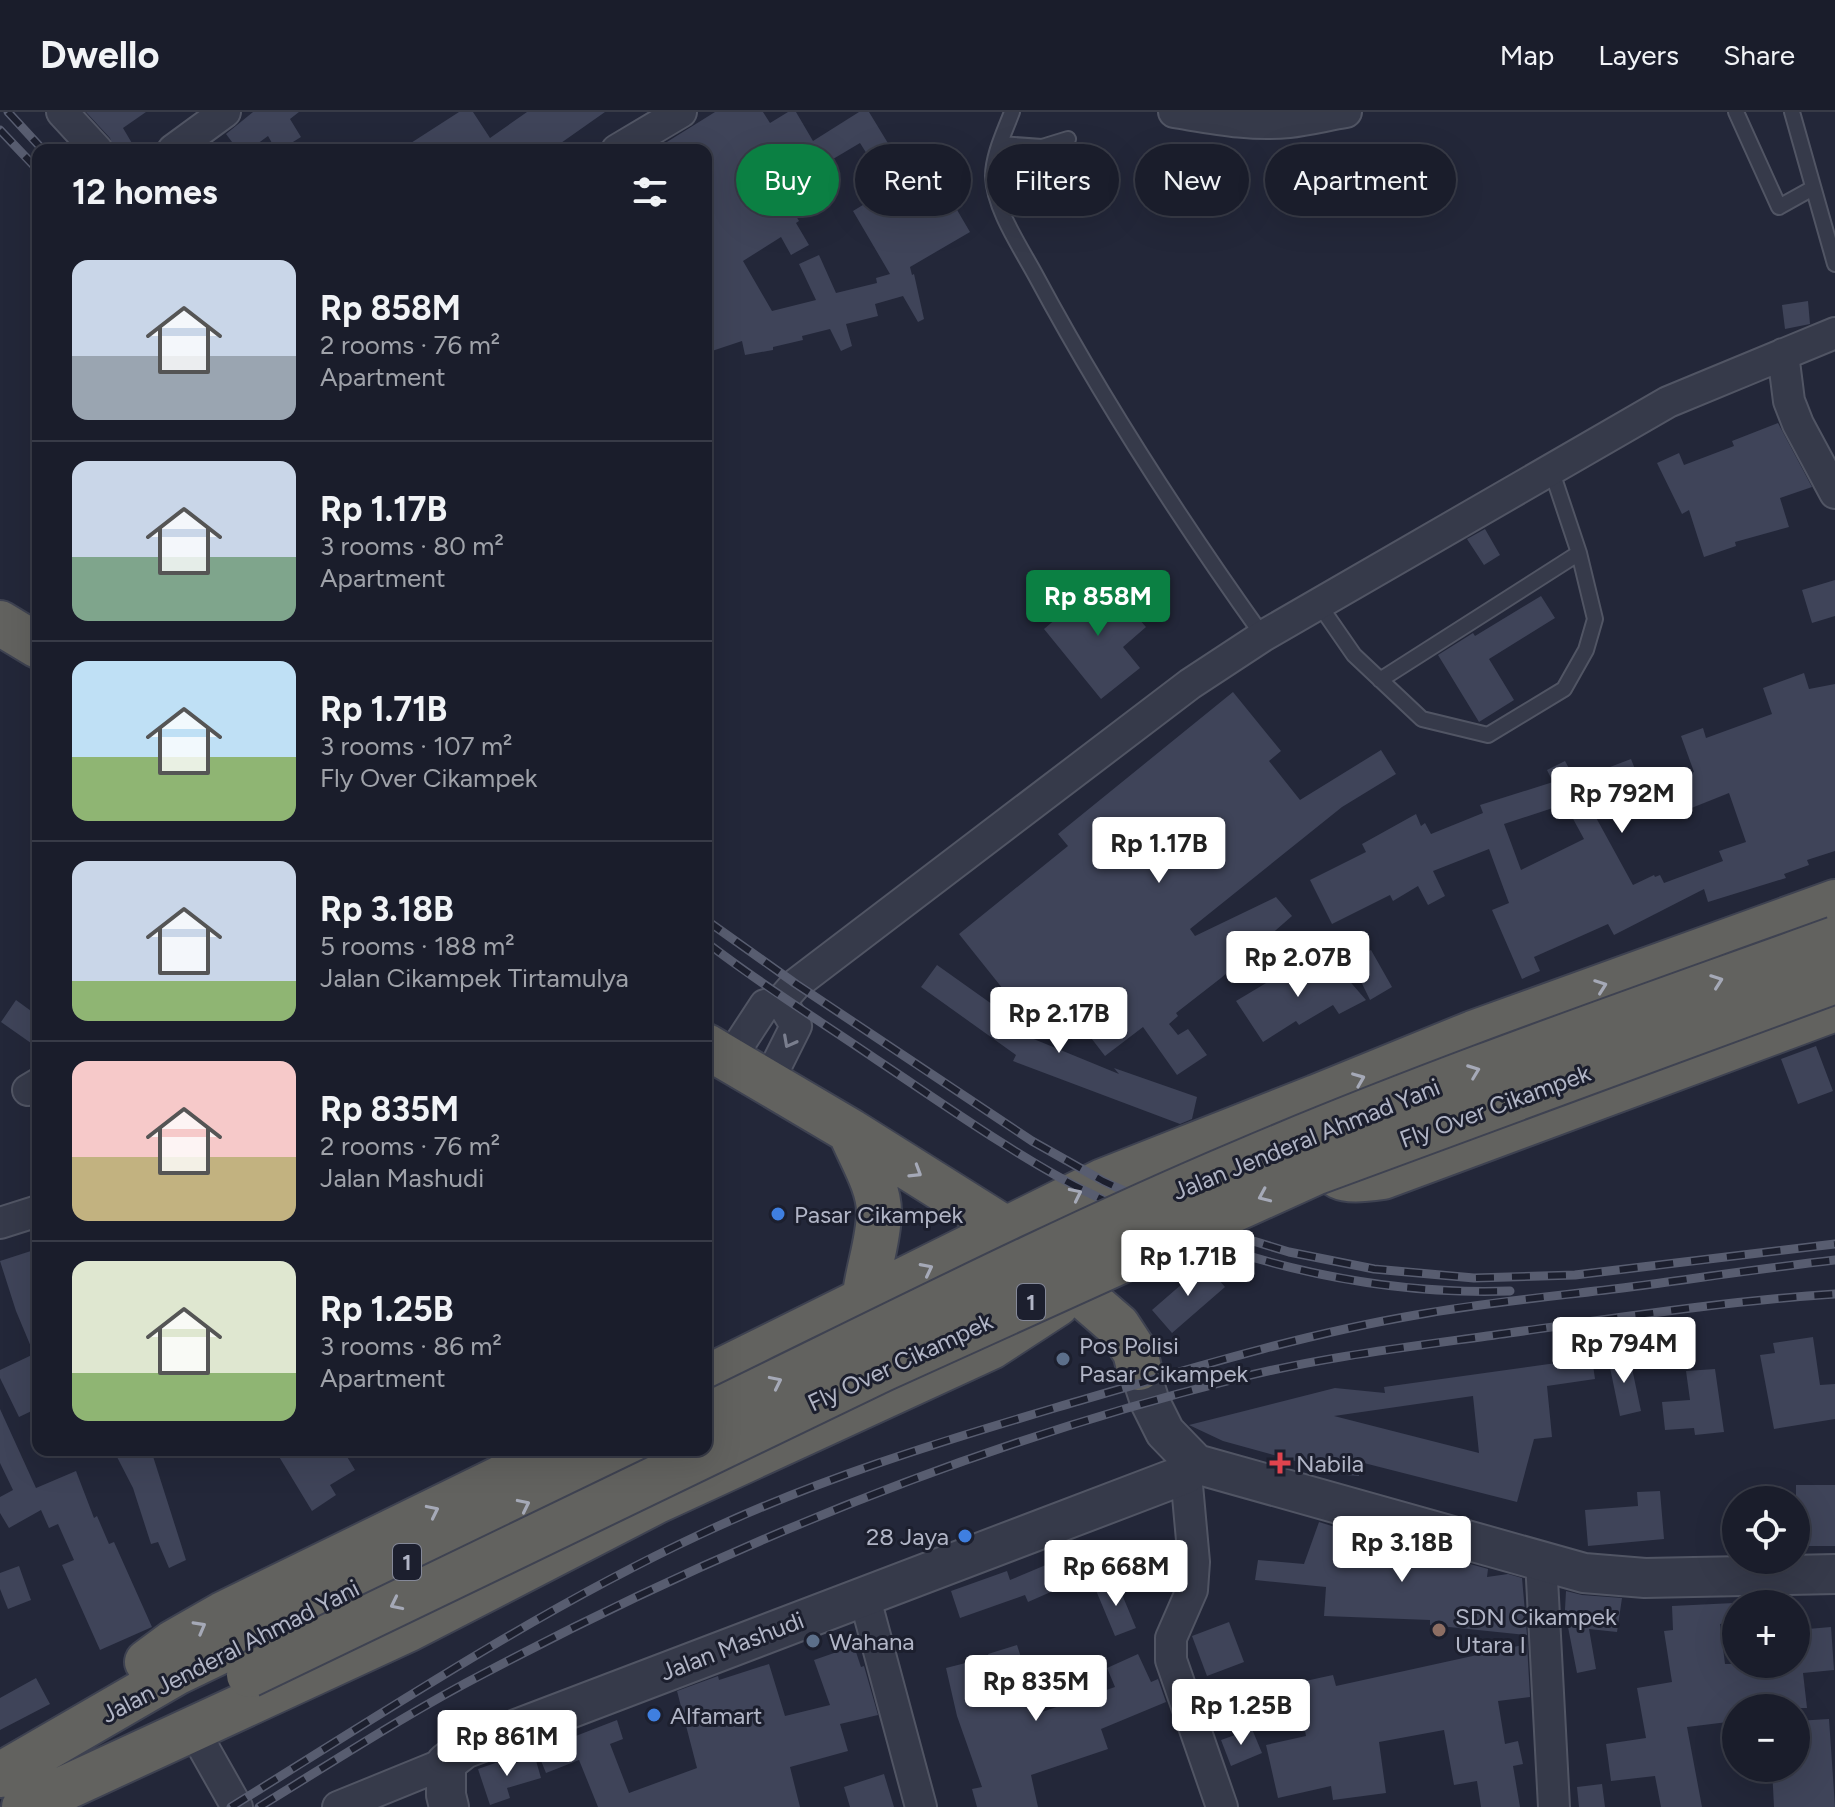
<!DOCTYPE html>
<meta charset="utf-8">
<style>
body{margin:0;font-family:Figtree,sans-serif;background:#272a37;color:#f1f3f6;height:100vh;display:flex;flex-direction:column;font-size:30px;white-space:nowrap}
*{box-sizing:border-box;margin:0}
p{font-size:26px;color:#9fa2a9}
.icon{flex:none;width:44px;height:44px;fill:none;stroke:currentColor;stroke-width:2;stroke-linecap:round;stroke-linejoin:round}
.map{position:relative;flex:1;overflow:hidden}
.sheet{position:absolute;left:32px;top:32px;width:680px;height:1312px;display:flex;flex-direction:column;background:#1a1d2b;border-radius:16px;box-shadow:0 8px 32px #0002,0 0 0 2px #383b47}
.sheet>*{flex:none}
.hud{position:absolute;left:736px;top:32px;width:760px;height:72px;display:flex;gap:16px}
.tools{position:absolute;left:1722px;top:1374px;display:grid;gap:16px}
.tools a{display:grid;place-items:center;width:88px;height:88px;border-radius:50%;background:#1a1d2b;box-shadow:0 8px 32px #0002,0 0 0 2px #383b47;font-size:40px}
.price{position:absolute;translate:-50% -68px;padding:0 18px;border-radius:8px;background:#fff;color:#222;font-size:26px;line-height:52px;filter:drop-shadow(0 2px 4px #0008)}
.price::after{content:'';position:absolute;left:50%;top:48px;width:24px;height:18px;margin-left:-12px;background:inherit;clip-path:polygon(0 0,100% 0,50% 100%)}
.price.active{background:#0b8043;color:#fff}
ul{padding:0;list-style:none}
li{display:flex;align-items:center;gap:24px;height:200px;padding:0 40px}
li+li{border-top:2px solid #383b47}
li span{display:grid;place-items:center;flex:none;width:224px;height:160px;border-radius:16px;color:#555}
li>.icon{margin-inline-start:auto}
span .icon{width:96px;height:96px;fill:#fffc;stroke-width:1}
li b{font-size:34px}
h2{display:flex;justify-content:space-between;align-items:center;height:96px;padding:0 40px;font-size:34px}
.tag{padding:0 28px;border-radius:36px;background:#1a1d2b;box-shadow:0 8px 32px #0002,0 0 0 2px #383b47;font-size:28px;line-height:72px}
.tag.active{background:#0b8043;color:#fff}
header{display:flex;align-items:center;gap:48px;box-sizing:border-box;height:112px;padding:0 40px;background:#1a1d2b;border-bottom:2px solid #383b47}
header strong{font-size:38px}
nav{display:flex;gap:44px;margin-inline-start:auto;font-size:28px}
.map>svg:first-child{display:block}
.building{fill:#3f4459;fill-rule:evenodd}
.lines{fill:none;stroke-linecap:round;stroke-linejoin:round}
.service-casing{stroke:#515564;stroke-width:18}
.minor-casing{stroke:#515564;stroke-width:34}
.tertiary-casing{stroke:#515564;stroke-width:42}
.trunk-casing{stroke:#3e4251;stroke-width:48}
.service{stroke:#363a4a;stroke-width:14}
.minor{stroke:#363a4a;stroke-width:30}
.tertiary{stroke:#363a4a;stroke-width:38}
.trunk{stroke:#62625f;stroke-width:44}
.rail-casing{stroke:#585d70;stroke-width:9}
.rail{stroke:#1c1f2e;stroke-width:6;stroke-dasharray:18;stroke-linecap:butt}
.trunk-bridge-casing{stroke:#3e4251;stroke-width:48;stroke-linecap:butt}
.trunk-bridge{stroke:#62625f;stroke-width:44}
.oneway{stroke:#a5a9b7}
.oneway2{stroke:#7a7e8e}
.shop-dot{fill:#3f7fe0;stroke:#1c1f2e;stroke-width:3}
.service-dot{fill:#5c6f8a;stroke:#1c1f2e;stroke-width:3}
.health-dot{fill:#e0444e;stroke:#1c1f2e;stroke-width:3}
.education-dot{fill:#8d6e63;stroke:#1c1f2e;stroke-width:3}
.labels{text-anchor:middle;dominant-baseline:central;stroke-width:6;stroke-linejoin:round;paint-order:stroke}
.shield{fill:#1c1f2e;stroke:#848898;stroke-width:2}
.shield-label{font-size:22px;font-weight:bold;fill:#b1b5c6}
.street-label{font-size:24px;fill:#b1b5c6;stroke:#1c1f2e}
.poi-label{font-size:24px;fill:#b1b5c6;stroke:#1c1f2e;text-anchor:start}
</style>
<header>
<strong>Dwello</strong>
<nav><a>Map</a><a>Layers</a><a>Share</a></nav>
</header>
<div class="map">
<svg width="1835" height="1695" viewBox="0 0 1835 1695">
<rect width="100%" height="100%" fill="#232739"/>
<path class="building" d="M86,0H146L123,16L136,38H114L110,26Z
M253,0H299L290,7L301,25L280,38H276L268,24L249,38H238L226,22Z
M459,0H473L490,26L527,0H605L551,38H400Z
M715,0H763L770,11L788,0H796L813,29L859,0H869L897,46L919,33L970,120L910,155L912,163L914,162L924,207L918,210L903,184L875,192L878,204L846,212L852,234L841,239L830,217L802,224L803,228L773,235V238L745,243L742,229L706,241V38H654ZM860,31L889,77L853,99L890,162L876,166L877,171L836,181L819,143L799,152L816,188L772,199L743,149L781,125L791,143L809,133L796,111L799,109L781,78Z
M1808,189L1810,212L1785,217L1782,193Z
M1778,311L1812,375L1780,386L1789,415L1735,430L1736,434L1704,445L1689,398L1682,402L1657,351L1679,341L1684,353L1734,334L1732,329Z
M1485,417L1500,443L1484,453L1467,427Z
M1103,467L1146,515L1123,535L1140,556L1101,587L1044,517Z
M1835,468V504L1812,511L1802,478Z
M1541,484L1555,506L1489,547L1514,588L1479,610L1438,543L1473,521L1475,524Z
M1804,561L1809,577L1835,572V739L1807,748L1809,753L1784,762L1786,766L1708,790L1704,777L1614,823L1608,812L1534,845L1540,859L1522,867L1492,798L1509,791L1489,737L1433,759L1445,784L1428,793L1418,774L1393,789L1390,783L1332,812L1310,768L1366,740L1362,732L1416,702L1421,714L1425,711L1431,722L1483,701L1480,693L1553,670L1547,658L1565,649L1633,773L1654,763L1655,765L1660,763L1664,771L1723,749L1719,739L1746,730L1729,681L1684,699L1672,669L1694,660L1681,624L1703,616L1706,626L1772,602L1763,576ZM1565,692L1584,727L1521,758L1504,712Z
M1233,580L1281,639L1269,649L1300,688L1381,638L1396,662L1342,695L1190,817L1195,824L1276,785L1292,804L1221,866L1176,901L1178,904L1169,912L1178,923L1188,917L1207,943L1177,963L1143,915L1105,944L1058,883L1027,907L959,822L1068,734L1058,722Z
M1631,647L1650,695L1630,703L1610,655Z
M1371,838L1392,875L1370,888L1351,849Z
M1332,849L1366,888L1339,902L1333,893L1299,913L1296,909L1263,930L1236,889L1291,856L1298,868Z
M937,853L1020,912L1012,918L1119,962L1114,956L1197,985L1192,1007L1180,1012L1013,949L1016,943L921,875Z
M16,888L38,904V936L1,910Z
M1816,934L1833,979L1798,992L1781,947Z
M34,1138L38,1152V1296L19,1305L0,1266V1258L34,1242L16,1199L0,1149Z
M1205,1152L1225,1175L1172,1221L1152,1198Z
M1813,1225L1820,1273L1835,1272V1307L1774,1317L1760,1243L1775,1241L1773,1231Z
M1629,1242L1641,1299L1620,1304L1608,1246Z
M1592,1246L1595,1267L1547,1274L1552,1325L1534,1327L1517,1390L1360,1350L1359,1364L1346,1363L1223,1329L1189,1313L1335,1276L1385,1281L1384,1275ZM1473,1284L1479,1341L1334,1304L1417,1292Z
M1715,1257L1724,1320L1695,1323L1694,1316L1665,1318L1662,1290L1690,1288L1686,1259Z
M0,1297L36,1376L76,1359L94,1406L97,1404L109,1432L114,1430L152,1515L100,1538L62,1453L74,1448L58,1412L49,1416L41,1398L9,1416L0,1401V1385L13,1378L0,1351Z
M132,1338H151L186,1448L169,1456L158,1430L151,1432L133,1376L117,1345Z
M275,1338H343L355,1358L330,1373L336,1383L312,1399Z
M1796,1373H1835V1434H1808V1405H1796Z
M1660,1379L1664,1427L1588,1434L1585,1398L1638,1394L1637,1380Z
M1319,1410L1419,1441L1420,1438L1488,1457L1487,1465L1508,1462L1522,1466L1527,1523L1430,1513V1508L1324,1504L1326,1475L1255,1468L1258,1448L1304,1452Z
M1091,1434L1100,1461L1052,1477L1053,1479L1028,1490L1025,1483L960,1506L951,1479L1007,1459L1010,1468Z
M19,1454L31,1488L8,1497L0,1477V1461Z
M1116,1468L1136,1516L1115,1524L1095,1476Z
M1566,1479L1582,1483L1622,1486L1617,1520L1589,1517L1596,1557L1577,1561L1568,1515H1564Z
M1734,1491L1736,1510L1720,1512L1725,1552H1796V1518L1831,1515L1834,1558L1803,1561L1807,1596H1736V1609L1687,1615L1702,1695H1661L1655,1664L1611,1669L1606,1632L1646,1626L1637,1576L1672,1570L1664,1519L1673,1518L1672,1494Z
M1229,1510L1244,1550L1207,1564L1192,1524Z
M1527,1532L1530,1585L1498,1589L1505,1632L1518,1629L1523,1652L1513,1654L1520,1695H1481L1477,1669L1454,1673L1444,1618L1379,1630L1386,1681L1333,1688L1331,1674L1278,1686L1266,1633L1306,1624L1296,1571L1333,1563L1336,1574Z
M1017,1533L1039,1601L1115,1575L1107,1556L1138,1542L1151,1570L1158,1567L1166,1590L1101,1617L1108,1637L1031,1663L1038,1695H977L972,1677L982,1675L957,1604L946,1556L989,1545L988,1542Z
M854,1534L861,1555L864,1554L878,1603L840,1612L848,1639L790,1655L800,1695H598L579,1648L546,1661L537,1639L617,1608L623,1627L610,1632L629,1681L697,1656L677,1579L718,1564L719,1568L769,1552L785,1604L830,1593L814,1548Z
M36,1566L50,1592L0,1618V1586Z
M1829,1607L1835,1695H1774L1772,1656H1796V1609Z
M1252,1617L1262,1641L1231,1654L1221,1628Z
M535,1645L541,1666L507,1676L510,1686L490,1693L478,1657L498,1650L500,1656Z
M884,1662L894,1695H850L844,1675Z
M1602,1672L1605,1695H1579L1577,1675Z"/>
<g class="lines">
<defs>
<path id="service" d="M1012,0C1005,19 993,43 993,64C994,97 1021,136 1036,164C1103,289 1181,409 1263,524
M1736,0L1779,95L1813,76
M1792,0L1835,152
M1000,32L1042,35L1068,27
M1318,491L1354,543L1422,607L1488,623L1564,577L1586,538L1595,507L1579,441L1551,357
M1380,568L1579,441"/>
<path id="minor" d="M62,0L97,38
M1174,0C1212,6 1250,14 1289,10C1308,8 1327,3 1346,0
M173,38L225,0
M617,38L681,0
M1783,242L1789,289L1798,312L1835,381
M729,948L765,893L781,889L796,872L1190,572L1263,524L1668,290L1835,221
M767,972L796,914L781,889
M28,978L38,972
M0,1111L38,1099
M1186,1362L1194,1450L1192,1478L1171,1526V1548L1222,1695
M1541,1448L1554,1695
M864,1483L921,1695
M194,1619L237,1695
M338,1695L446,1651"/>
<path id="tertiary" d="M1139,1256L1150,1290L1165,1320L1196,1352L1584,1461L1645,1466L1835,1462
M449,1695L446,1683V1651L464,1637L1186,1362L1196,1352"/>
<path id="trunk" d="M0,511L38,534
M1835,790L1473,921L1316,985L1310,1031C1336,1069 1337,1071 1383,1065L1835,897
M706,934L850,1019L1006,1117L1118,1214L1135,1240L1139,1256
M850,1019C860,1044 880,1075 879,1102C878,1138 861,1174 864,1209
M706,1266L1103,1069L1316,985
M147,1550L174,1530L223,1502L558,1338
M0,1663L176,1561L637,1338
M24,1695L409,1517L657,1389L991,1235L1057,1192"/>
</defs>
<use href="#service" class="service-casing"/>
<use href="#minor" class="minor-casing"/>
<use href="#tertiary" class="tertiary-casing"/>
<use href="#trunk" class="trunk-casing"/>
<use href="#service" class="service"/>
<use href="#minor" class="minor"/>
<use href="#tertiary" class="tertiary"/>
<use href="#trunk" class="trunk"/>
<defs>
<path id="rail" d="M8,0L43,38
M0,18L38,58
M706,808L796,872L1032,1029L1103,1069L1191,1110L1289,1140L1374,1157L1474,1166L1575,1163L1835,1132
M706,830C761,873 822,910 880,950C946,994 1015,1043 1085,1079C1217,1145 1362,1184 1510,1179
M231,1695C385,1600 536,1499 701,1422C816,1368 935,1331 1058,1295C1176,1261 1294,1224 1416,1203C1487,1190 1558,1184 1630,1175C1698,1166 1766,1156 1835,1148
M259,1695C333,1650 406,1602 483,1562C721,1436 974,1332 1235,1267C1324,1244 1417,1234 1509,1221C1617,1206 1726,1189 1835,1182"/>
</defs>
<use href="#rail" class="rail-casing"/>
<use href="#rail" class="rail"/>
<defs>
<path id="trunk-bridge" d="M706,1304C883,1218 1059,1128 1241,1051C1435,968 1636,899 1835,827
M249,1563L883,1257L1317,1060L1835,869"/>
</defs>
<use href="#trunk-bridge" class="trunk-bridge-casing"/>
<use href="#trunk-bridge" class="trunk-bridge"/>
</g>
<defs><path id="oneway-chevron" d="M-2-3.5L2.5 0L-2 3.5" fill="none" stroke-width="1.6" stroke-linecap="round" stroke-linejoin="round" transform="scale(2)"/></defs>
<g class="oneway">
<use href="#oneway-chevron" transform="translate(1717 869) rotate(-20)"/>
<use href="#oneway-chevron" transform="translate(1601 874) rotate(-20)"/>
<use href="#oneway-chevron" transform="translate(1474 959) rotate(-21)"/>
<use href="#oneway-chevron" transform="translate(1359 967) rotate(-22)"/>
<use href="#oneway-chevron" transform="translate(916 1060) rotate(32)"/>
<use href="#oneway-chevron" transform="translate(1076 1082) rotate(-26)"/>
<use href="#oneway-chevron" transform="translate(1264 1084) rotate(156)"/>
<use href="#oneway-chevron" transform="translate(927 1157) rotate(-27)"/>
<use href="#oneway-chevron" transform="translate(776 1270) rotate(-26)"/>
<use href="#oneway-chevron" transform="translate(524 1393) rotate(-26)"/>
<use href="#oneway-chevron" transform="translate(433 1399) rotate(-26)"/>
<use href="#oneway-chevron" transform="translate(396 1492) rotate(154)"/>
<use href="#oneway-chevron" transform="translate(200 1515) rotate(-29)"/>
</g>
<use class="oneway2" href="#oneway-chevron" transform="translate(789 930) rotate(118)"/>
<g class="shop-dot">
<circle cx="778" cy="1102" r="8"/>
<circle cx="965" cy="1424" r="8"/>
<circle cx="654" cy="1603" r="8"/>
</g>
<g class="service-dot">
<circle cx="1063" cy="1247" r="8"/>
<circle cx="813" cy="1529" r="8"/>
</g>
<path class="health-dot" d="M1276 1339h8v8h8v8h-8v8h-8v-8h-8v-8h8z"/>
<circle class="education-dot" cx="1439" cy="1518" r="8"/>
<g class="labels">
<g class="shield">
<rect x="1017" y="1172" width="28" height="36" rx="6"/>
<rect x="393" y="1432" width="28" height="36" rx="6"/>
</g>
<g class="shield-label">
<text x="1031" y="1190">1</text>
<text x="407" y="1450">1</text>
</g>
<g class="street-label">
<text transform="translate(1495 994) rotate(-20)">Fly Over Cikampek</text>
<text transform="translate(1306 1027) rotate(-22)">Jalan Jenderal Ahmad Yani</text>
<text transform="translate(900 1250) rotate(-25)">Fly Over Cikampek</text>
<text transform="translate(732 1534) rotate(-21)">Jalan Mashudi</text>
<text transform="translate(230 1539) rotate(-27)">Jalan Jenderal Ahmad Yani</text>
</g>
<g class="poi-label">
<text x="794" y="1102">Pasar Cikampek</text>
<text x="1079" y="1233">Pos Polisi<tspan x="1079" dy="28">Pasar Cikampek</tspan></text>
<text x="1296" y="1351">Nabila</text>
<text x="949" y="1424" text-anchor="end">28 Jaya</text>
<text x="1455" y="1504">SDN Cikampek<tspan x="1455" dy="28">Utara I</tspan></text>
<text x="829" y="1529">Wahana</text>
<text x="670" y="1603">Alfamart</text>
</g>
</g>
</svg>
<div class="tools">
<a><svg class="icon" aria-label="locate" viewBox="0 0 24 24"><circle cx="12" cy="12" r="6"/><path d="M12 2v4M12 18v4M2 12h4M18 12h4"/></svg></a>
<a>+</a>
<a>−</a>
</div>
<b class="price active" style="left:1098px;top:526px">Rp 858M</b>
<b class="price" style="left:1622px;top:723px">Rp 792M</b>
<b class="price" style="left:1159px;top:773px">Rp 1.17B</b>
<b class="price" style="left:1298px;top:887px">Rp 2.07B</b>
<b class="price" style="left:1059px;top:943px">Rp 2.17B</b>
<b class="price" style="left:1188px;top:1186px">Rp 1.71B</b>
<b class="price" style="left:1624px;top:1273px">Rp 794M</b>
<b class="price" style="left:1402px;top:1472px">Rp 3.18B</b>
<b class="price" style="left:1116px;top:1496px">Rp 668M</b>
<b class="price" style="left:1036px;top:1611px">Rp 835M</b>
<b class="price" style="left:1241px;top:1635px">Rp 1.25B</b>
<b class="price" style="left:507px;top:1666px">Rp 861M</b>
<div class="hud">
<a class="tag active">Buy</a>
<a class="tag">Rent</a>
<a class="tag">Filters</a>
<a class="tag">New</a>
<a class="tag">Apartment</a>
</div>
<section class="sheet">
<h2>12 homes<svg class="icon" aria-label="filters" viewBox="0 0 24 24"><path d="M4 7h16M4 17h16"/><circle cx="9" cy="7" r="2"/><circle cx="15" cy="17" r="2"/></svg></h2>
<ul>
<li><span style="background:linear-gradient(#c9d6e8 60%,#9aa5b1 0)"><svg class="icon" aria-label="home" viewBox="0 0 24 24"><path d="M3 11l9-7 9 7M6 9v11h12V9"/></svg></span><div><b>Rp 858M</b><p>2 rooms · 76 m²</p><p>Apartment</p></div></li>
<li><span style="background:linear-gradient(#c9d6e8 60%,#7fa58c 0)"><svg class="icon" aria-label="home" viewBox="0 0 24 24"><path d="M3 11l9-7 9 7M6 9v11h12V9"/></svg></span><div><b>Rp 1.17B</b><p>3 rooms · 80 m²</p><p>Apartment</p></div></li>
<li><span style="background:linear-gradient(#bfe0f5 60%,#8fb573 0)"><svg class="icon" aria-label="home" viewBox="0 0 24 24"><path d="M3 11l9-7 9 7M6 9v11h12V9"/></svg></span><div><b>Rp 1.71B</b><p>3 rooms · 107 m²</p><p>Fly Over Cikampek</p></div></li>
<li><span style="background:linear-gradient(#c9d6e8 75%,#8fb573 0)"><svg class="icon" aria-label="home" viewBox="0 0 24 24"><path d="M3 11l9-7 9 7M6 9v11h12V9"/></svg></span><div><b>Rp 3.18B</b><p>5 rooms · 188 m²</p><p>Jalan Cikampek Tirtamulya</p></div></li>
<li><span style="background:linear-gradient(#f6c9c9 60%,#c2b280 0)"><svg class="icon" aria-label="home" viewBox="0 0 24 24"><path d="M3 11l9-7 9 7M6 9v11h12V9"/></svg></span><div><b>Rp 835M</b><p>2 rooms · 76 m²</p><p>Jalan Mashudi</p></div></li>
<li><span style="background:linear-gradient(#dfe7d0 70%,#8fb573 0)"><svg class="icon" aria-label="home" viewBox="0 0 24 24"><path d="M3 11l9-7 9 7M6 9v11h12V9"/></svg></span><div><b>Rp 1.25B</b><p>3 rooms · 86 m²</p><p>Apartment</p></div></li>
</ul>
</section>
</div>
